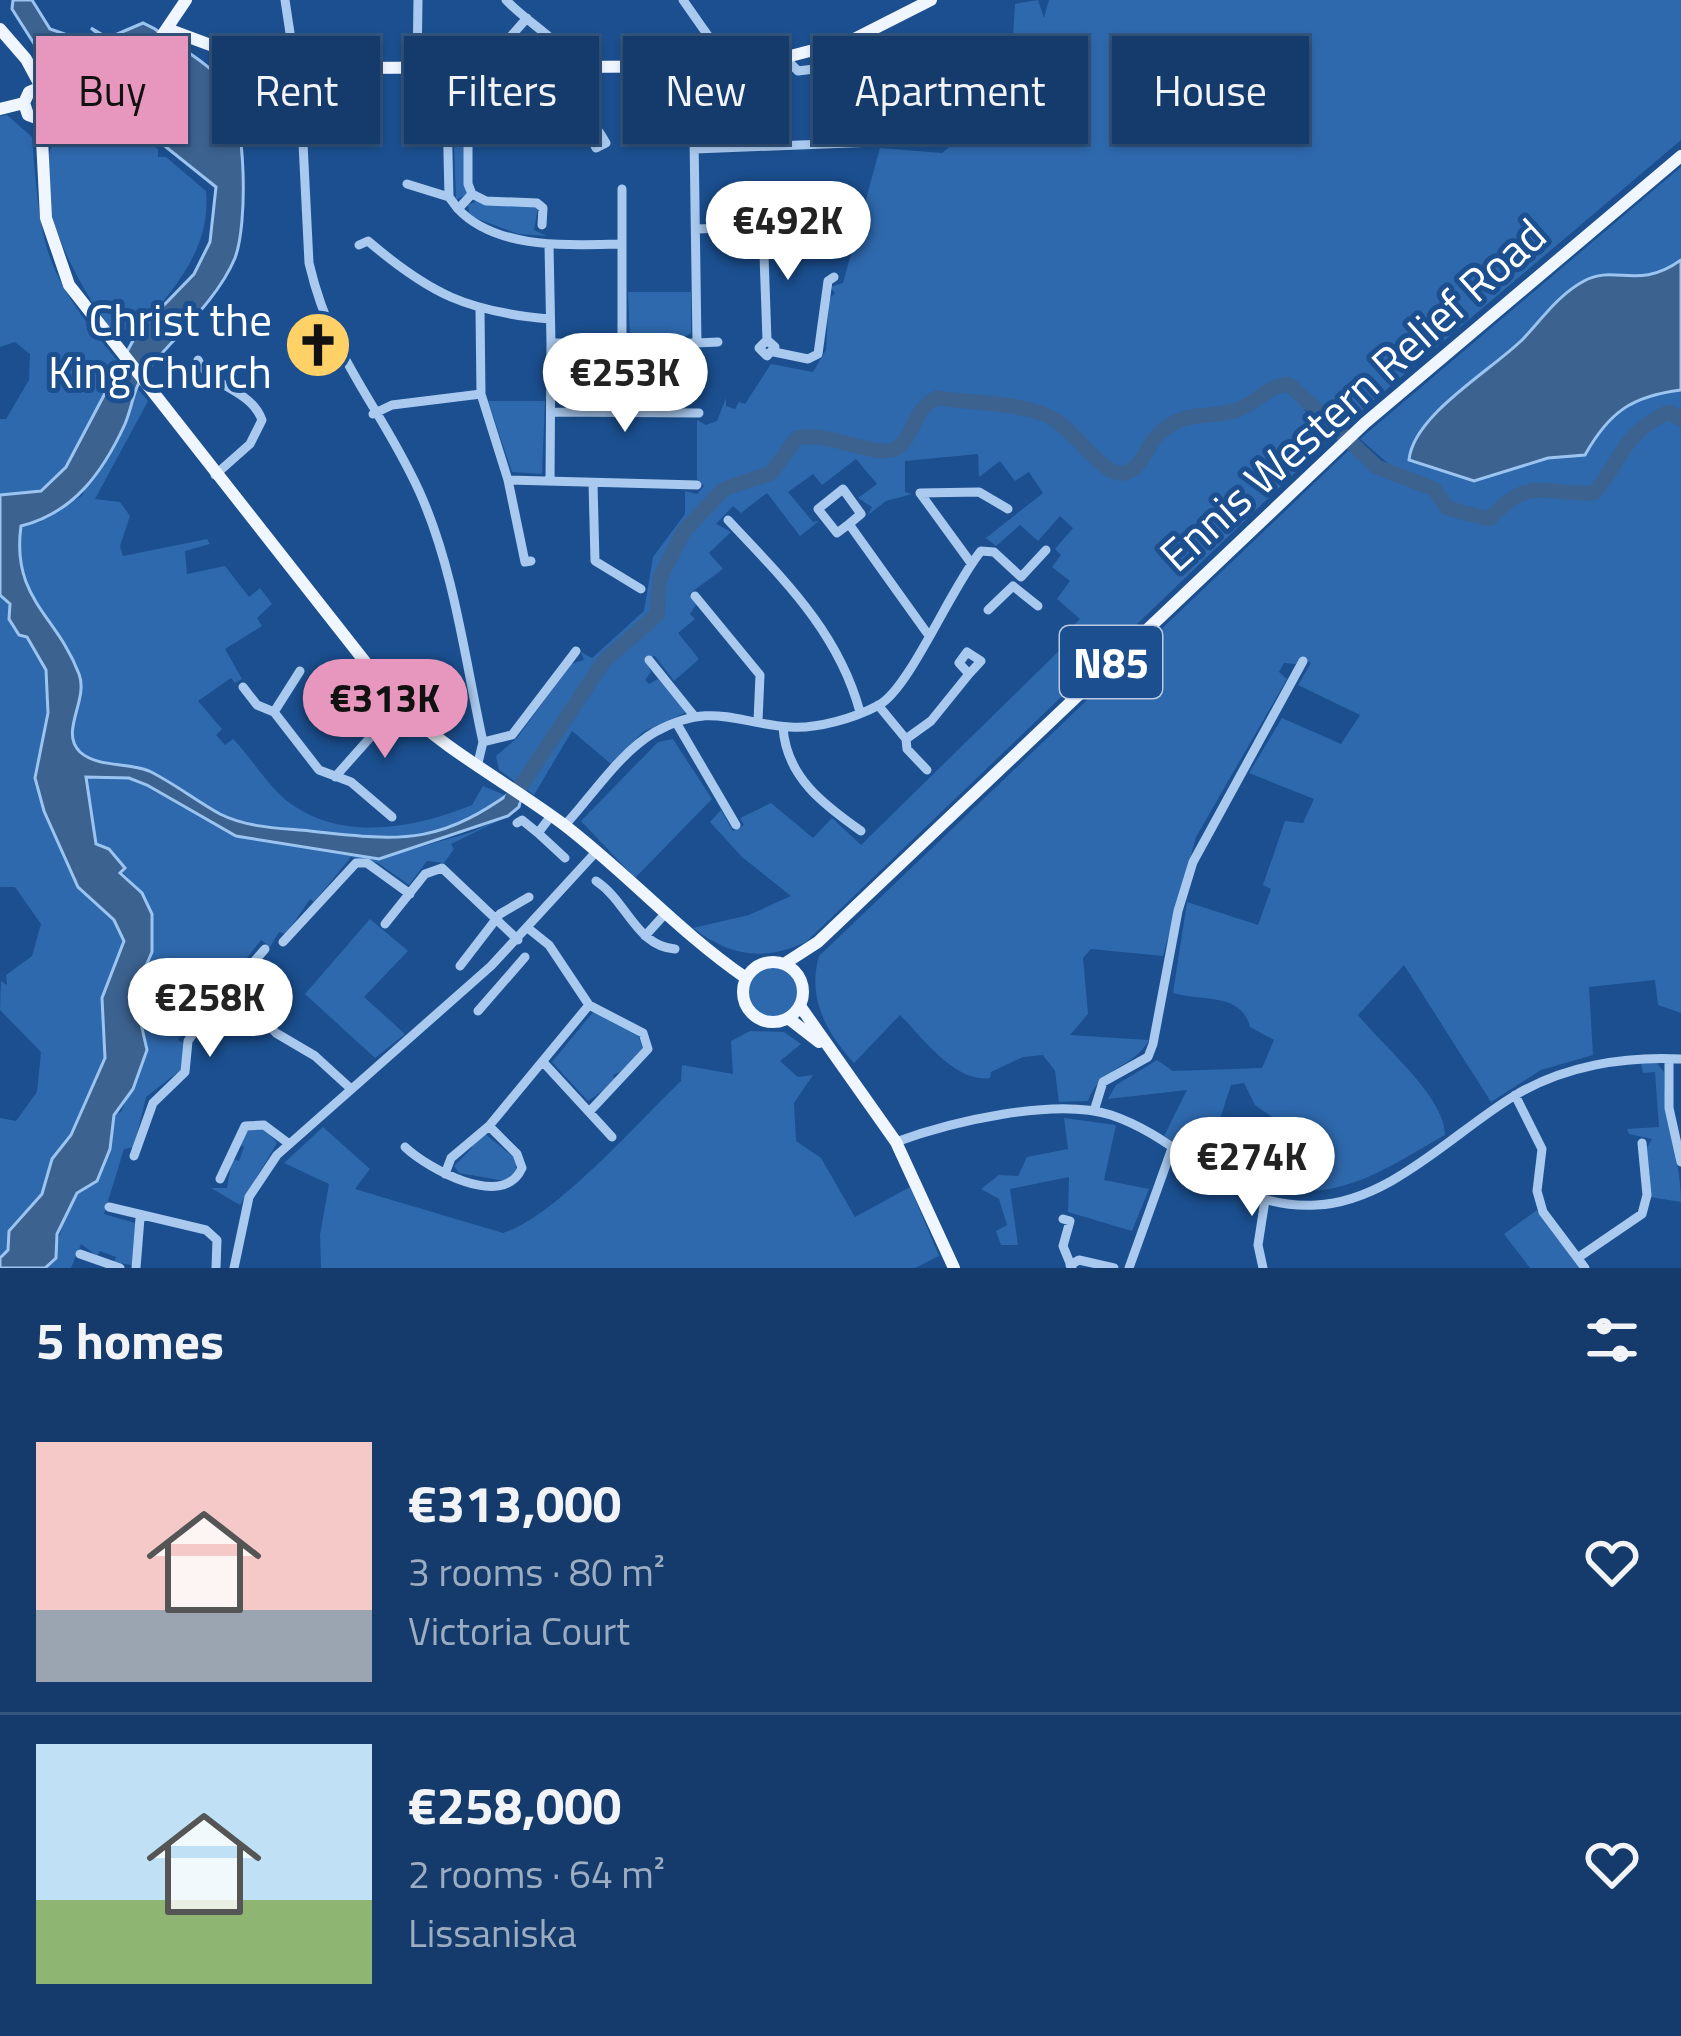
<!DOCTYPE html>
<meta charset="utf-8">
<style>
body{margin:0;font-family:"Titillium Web",sans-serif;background:#214673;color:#f1f3f6;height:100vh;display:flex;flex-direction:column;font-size:45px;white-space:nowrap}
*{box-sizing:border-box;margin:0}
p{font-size:39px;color:#9dadc1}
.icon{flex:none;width:66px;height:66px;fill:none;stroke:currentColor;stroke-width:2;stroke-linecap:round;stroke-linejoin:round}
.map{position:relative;height:1268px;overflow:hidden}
.sheet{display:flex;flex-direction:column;background:#143b6b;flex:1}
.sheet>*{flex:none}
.banner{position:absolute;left:36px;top:36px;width:1611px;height:108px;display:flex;gap:24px}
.price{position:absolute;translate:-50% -102px;padding:0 27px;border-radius:42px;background:#fff;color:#222;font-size:39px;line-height:78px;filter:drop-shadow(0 3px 6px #0008)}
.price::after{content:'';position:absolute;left:50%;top:72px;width:36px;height:27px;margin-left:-18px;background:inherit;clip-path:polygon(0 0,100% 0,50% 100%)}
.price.selected{background:#e797bd;color:#111}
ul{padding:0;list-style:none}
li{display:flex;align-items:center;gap:36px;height:300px;padding:0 36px}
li+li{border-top:3px solid #33557e}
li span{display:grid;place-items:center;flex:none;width:336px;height:240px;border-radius:0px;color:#555}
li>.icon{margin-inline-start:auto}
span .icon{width:144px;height:144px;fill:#fffc;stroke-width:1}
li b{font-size:51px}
h2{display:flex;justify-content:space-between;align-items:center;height:144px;padding:0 36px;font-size:51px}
.pill{padding:0 42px;border-radius:0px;background:#143b6b;box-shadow:0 3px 9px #0004,0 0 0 3px #33557e;font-size:42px;line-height:108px}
.pill.selected{background:#e797bd;color:#111}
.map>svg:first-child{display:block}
.green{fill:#2e69ad}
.water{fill:#3c6290;stroke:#9cc4f0;stroke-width:3}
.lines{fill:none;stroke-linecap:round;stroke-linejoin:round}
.river{stroke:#3c6290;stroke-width:15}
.minor{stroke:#a9c9ee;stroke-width:9}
.major{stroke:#f0f6ff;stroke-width:12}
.labels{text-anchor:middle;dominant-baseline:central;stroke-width:10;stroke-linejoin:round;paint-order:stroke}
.shield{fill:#1b4f8f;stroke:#bbcadd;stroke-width:3}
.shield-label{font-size:42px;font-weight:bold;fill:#fff}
.poi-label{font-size:45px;fill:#fff;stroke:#1b4f8f;text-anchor:end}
.street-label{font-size:45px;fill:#fff;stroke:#1b4f8f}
</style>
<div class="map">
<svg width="1681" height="1268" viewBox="0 0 1681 1268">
<rect width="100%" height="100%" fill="#1b4f8f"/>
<path class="green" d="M1038,0L1044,18L1049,0H1681V140L1341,428L1315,402L1304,410L1333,436L806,942C762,962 730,956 693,928L749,915L791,896L742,857L710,822L721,810L733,831L744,825L740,818L771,803L813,838L832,818L861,845L1068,642L1063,636L1080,619L1057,599L1070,581L1052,567L1061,555L1055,549L1073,528L1060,516L1038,541L1020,525L996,546L986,538L1043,493L1029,472L1015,481L1000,461L979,477L978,454L905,461V492L912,494L886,501L868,515L872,507L858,498L877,484L856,459L822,485L813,474L788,492L813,522L819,521L800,536L767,493L741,513L733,506L716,524L731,532L709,553L723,569L689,594L697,603L690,614L695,619L678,633L699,659L674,681L655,656L645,659L651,672L645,680L649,684L658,679L687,712L643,732L611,764L572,731L534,795L499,770L496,756L517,738L571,664L584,660L581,652L592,658L644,611L653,557L685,514V491L697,494L704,486L697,479V420L706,425L717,421L726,398V406L735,409L739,402L745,404L771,364L813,372L826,350L829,299L835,293L830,287L843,283L880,148L942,153L965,134L971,142L998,121L1005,124L1007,115L977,62L1013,38L1015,4Z
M494,72L559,75L500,76L499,82L463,84L467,194L456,200L452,84L456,77Z
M7,115L32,137C41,255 45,274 121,365L66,467L41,491L0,495V419H6L29,380L30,354L15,342L0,347V116Z
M116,121L158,149V157H166L206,191C211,249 176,285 141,329L112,330C80,289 24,192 55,140Z
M1681,167V1013L1658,1005L1655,980L1589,987L1593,1055L1541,1070L1491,1102L1404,965L1358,1015C1382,1045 1446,1098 1445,1135C1395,1163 1352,1195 1293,1191L1272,1117L1255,1105L1244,1083L1231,1085L1206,1162L1164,1136L1187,1090L1108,1099L1116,1085L1157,1060L1173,1071L1262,1068L1274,1040L1250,1027C1241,992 1204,1002 1173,993L1187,902L1258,925L1271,889L1263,885L1285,821L1303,823L1314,799L1249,773L1282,718L1341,744L1360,715L1298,685L1311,663L1301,657L1296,664L1284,663L1279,672L1287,679L1196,837L1163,956L1091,949L1083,958L1088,1014L1070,1035L1149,1040C1134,1068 1100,1067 1088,1101L1059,1102L1055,1071L1043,1055L1023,1057L991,1072L990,1078C955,1083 923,1038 900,1015L854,1063C826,1032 807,998 819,956L1349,450L1389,478L1398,472L1360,439Z
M477,201L538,207L534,230L547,236L518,234L470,216L468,205Z
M628,292H691V333L683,338L630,337Z
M138,389L148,401L95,499L120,502L130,516L120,546L123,556L207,539L210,544L185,551L187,574L225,566L249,597L260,588L272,604L257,618L262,626L225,649L242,679L235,683L231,678L198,701L222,729L216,735L225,745L233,739C252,758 268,787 290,803C342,842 416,828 472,805L483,786L507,796C436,848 388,839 307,831C279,828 253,827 227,816C198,805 176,783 148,771C127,762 96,768 79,751C60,731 89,699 79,673C55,614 11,597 21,526L40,522L83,495C91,465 125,425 138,389Z
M488,401H545L542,474L512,472Z
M0,595L10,604L9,619L18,634L27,637L46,670L48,713L35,778L44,811L78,887L114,920L124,941L102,998L105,1057L71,1135L52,1159L42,1194L9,1231L8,1250L0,1258V1118L16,1121L37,1092L41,1052L0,1010L1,981L7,985L6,975L32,956L41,924L15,887H0Z
M673,739L712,799L635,878L581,821L658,742Z
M85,776L129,778L147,785L236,836L379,859L472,832L520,810L451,844L454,849L444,863L427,861L409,885L378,863L351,857L314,902L310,899L286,934L279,932L270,947L261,940L216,998L211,995C204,1003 180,1035 178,1040L183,1043L182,1069L146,1097L134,1147L124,1149L104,1214L135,1223L132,1265L114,1262L116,1257L100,1251L97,1256L81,1244L71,1268H45L56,1258C59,1200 107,1171 114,1114L121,1112L147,1050L134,993L142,893L96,844Z
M370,919L408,951L364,997L405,1034L375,1058L305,994Z
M746 992a26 26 0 1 1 52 0a26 26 0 1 1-52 0Z
M594,1011L637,1032L643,1049L629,1068L613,1075L615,1082L588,1101L552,1062Z
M750,1031L784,1032L801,1044L780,1061L798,1077L813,1075L794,1103L796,1141L821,1158L855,1217L910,1187L939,1256L915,1268H321L320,1235L329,1184L284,1163L323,1127L370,1169L355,1189L503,1233C554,1218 639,1121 681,1081L682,1065L733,1074L731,1041Z
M1641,1063L1656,1062L1664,1072C1663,1117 1681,1158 1681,1202L1650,1197L1646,1149L1652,1139L1629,1134L1627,1129L1659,1127L1655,1072L1643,1073Z
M1064,1118L1116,1125L1104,1180L1149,1189L1132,1231L1068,1212L1069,1177L1010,1189L1018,1245H1001L996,1231L1007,1225L999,1199L981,1189L999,1175L1018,1176L1027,1157L1068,1149Z
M249,1128L265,1129L277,1143L240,1205L211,1188H227L232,1159L239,1161L244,1147L238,1143Z
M484,1133L516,1159V1172L505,1181L459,1173L454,1166L472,1148L471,1141Z
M1537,1210L1580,1268H1530L1504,1234Z"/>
<path class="water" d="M13,0H32L50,29L111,50L101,61L69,47V52L160,96L176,86L177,67C157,51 135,38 110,44L91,28L108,38L143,23L155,29C176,46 213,65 227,87C246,119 248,224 235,258C217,301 174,337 145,373C134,386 132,408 125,424C102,474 73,513 21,526C11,599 57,615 79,674C89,700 59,732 80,752C98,768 128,762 149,771C174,783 196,801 220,814C248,828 279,828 310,831C408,842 441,845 524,783L519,807L508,816L379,859L236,836L147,785L129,778L86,777L96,844L109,849L125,868L120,873L142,893L152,914V952L134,993L147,1050L133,1089L114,1115L110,1149L97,1181L77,1193L57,1234L56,1258L45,1268H0V1258L8,1250L9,1231L42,1194L52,1159L71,1135L105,1058L102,998L124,941L114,920L78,887L44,811L35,778L48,713L46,670L27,637L19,635L9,619L10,604L0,595V495L41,491L66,467L137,333L194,274L210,242L216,187L96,91L52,72L12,9Z
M1681,260V390C1632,396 1609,412 1585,455L1548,458L1474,481L1409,460C1413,415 1492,370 1523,339C1542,319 1558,295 1584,281C1615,264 1638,291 1681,260Z"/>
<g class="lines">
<path class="river" d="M512,799L604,661L657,615L660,578L684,531L724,489L771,473L797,438C831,430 882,464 901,445C916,429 914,410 936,398C970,403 1014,402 1046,415C1071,425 1099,470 1118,473C1139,476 1145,449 1156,437C1186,405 1211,422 1242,408C1259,400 1272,383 1290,385L1377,467L1434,489L1447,508L1489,519C1531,475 1541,495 1594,493C1624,458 1621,434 1669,412L1681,419"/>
<path class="minor" d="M285,0L295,66
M506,0C541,37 591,49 572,115L532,141
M683,0L730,67
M497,52L527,18
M788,61L798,71L854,64
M417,69L418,0
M289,82L300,128
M300,83L309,263C332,362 381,406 420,493C454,569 465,660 483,742L477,767
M307,117L339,68
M537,118L544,111L536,103L530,110L547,127
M567,122L589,134L596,148L606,143L600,133L591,137
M695,149L900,141
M407,184L449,197L446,68
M472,194L486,201L537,203L543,208L542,225
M449,197L458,209L472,194L468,184V91H473
M458,209C497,250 569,245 621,244
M763,227L767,340L775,347L767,356L759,348L767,340
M697,229L845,224
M359,245L368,241C430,294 468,312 550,319
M549,245L551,343
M480,310L481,394
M622,343V189
M697,343L718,342
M774,352L808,359L818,354L828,281L834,277
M198,360C211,388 250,388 262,420L250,444L215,475
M552,412L699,413
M373,414L392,405L481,394L508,480L525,562L531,561
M508,480L697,485
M550,480L551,343H697L693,68
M593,483L595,561L641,589
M728,520C783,579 838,631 860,712
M849,524L837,533L818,509L843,489L861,514L849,524L927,633
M971,563L920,493L979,492L1008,509
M695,596L760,675L758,721
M988,610L1013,586L1038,606
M649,660L695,717
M243,687L257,705L274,712L319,770L351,782L392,817
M878,705L906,739L931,721L969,674L959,663L967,652L981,661L969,674
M274,712L300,671
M677,724L736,825
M783,727C786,777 824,805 861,831
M906,739L907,749L927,770
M483,742L512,735L576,651
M335,777L399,705
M551,816L538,833L565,858
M517,823L522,820L538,833
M565,825C592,796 620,752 655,732C712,701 734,723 790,727C817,729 855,718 879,705C910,688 951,587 981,551L994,552L1021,577L1046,550
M596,881C627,901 636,946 675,949
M385,924L425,874L442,868L518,940
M529,929L549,945L589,1005L643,1033L648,1049L590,1111
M645,936L664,915
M283,942L356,863H367L410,894
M460,966L500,914L529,897
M233,986L276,1033L315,1056L350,1088
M478,1011L525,957
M1669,1059V1108L1681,1162
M543,1062L612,1137
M1515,1095L1542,1149L1537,1191L1543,1212L1585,1268
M1094,1111L1103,1082L1148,1057L1153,1044L1178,911L1193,862L1303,661
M896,1142C950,1122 1055,1097 1111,1115C1186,1140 1226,1210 1316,1205C1390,1202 1454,1132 1514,1096C1563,1066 1624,1056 1681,1059
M405,1147C427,1168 503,1211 522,1168L517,1154L489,1126
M134,1156L153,1103L185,1072L188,1041L198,1026L265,949
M445,1174L451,1158L489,1126L589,1005
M220,1179L245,1126L264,1125L288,1143
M109,1207L206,1230L217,1240L216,1268
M1063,1219L1070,1221L1063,1246L1072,1268
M80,1254L120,1268
M1579,1257L1642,1214L1647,1195L1642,1143
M1070,1265L1079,1260L1114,1268
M136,1268L140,1218
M234,1268L249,1197L277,1155L491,966L595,853
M1129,1268L1171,1151
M1263,1268L1258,1245L1265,1200"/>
<path class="major" d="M0,29L26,59L41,87
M170,30L286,73
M286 75a9 9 0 1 1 18 0a9 9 0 1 1-18 0Z
M304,73L339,68L752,66L852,40L931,0
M41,87L56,96L53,116
M0,109L24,103
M57,110L88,121L111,111L186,0
M41,120L46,218L69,285L399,705C448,752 508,783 563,824C626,872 679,932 746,978
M41,120L28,115L24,103L29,92L41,87
M743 992a30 30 0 1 1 60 0a30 30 0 1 1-60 0Z
M784,964L818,942L1365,423L1681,156
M800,1006L896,1142L954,1268
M788,1018L819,1042"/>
</g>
<defs>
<symbol id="church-disc" viewBox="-11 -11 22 22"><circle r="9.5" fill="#ffd166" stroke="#1b4f8f"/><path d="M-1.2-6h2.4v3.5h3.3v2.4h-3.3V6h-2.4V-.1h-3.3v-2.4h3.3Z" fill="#111"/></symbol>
</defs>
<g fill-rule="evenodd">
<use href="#church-disc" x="280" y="307" width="76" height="76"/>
</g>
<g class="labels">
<rect class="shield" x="1060" y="626" width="102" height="72" rx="9"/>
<g class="shield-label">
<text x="1111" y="662">N85</text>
</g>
<g class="poi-label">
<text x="272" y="319">Christ the<tspan x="272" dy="52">King Church</tspan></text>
</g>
<g class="street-label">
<text transform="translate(1352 394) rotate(-42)">Ennis Western Relief Road</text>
</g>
</g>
</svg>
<b class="price" style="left:788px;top:283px">€492K</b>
<b class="price" style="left:625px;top:435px">€253K</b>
<b class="price selected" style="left:385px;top:761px">€313K</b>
<b class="price" style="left:210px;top:1060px">€258K</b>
<b class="price" style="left:1252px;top:1219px">€274K</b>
<div class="banner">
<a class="pill selected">Buy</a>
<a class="pill">Rent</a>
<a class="pill">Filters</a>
<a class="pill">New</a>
<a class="pill">Apartment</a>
<a class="pill">House</a>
</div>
</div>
<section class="sheet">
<h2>5 homes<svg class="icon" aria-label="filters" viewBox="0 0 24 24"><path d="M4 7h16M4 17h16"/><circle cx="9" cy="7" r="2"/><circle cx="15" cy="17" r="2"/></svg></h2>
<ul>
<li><span style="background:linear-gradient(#f6c9c9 70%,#9aa5b1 0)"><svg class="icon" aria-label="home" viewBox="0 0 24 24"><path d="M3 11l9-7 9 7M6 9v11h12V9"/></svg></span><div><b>€313,000</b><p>3 rooms · 80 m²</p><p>Victoria Court</p></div><svg class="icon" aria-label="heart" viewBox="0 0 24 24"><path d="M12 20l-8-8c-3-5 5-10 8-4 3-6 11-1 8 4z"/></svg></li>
<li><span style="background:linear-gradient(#bfe0f5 65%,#8fb573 0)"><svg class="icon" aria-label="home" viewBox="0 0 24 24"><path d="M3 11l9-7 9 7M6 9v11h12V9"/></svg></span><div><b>€258,000</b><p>2 rooms · 64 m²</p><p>Lissaniska</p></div><svg class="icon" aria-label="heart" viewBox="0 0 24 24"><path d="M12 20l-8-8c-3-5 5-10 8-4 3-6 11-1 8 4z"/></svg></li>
</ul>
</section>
